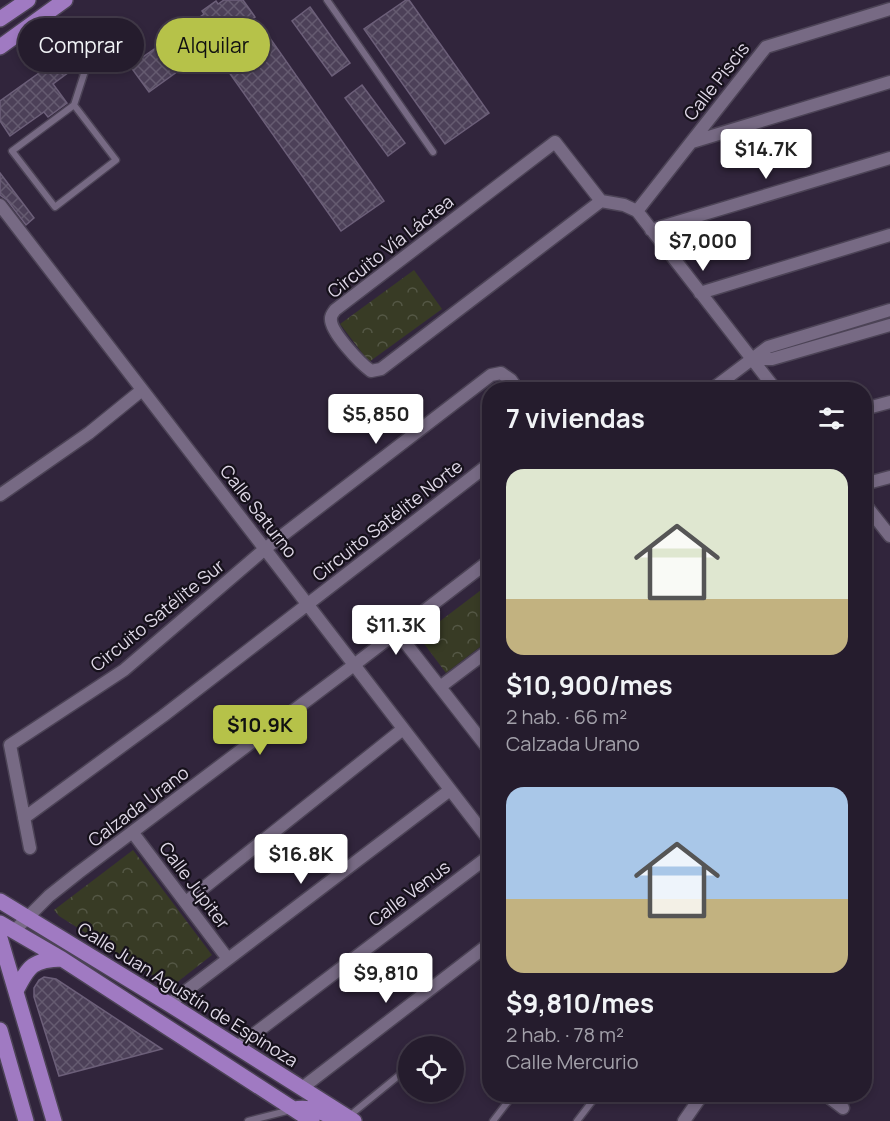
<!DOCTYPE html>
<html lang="es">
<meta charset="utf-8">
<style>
body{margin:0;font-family:Manrope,sans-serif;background:#312939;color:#f1f3f6;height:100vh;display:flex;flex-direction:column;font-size:22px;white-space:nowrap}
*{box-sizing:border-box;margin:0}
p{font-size:20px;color:#a3a1aa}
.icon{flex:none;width:33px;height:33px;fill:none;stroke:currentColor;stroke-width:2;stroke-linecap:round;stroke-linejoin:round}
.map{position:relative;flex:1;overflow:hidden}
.drawer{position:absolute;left:482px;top:382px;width:390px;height:720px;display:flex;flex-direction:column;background:#251c2d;border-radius:24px;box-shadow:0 3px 9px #0003,0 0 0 2px #423a49}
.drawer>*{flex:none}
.hud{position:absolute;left:18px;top:18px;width:374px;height:54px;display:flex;gap:12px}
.controls{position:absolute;left:398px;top:1036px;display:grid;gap:12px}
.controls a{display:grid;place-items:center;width:66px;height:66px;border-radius:50%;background:#251c2d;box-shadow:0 3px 9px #0003,0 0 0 2px #423a49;font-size:30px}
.price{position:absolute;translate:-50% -51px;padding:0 14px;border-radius:6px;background:#fff;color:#222;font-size:20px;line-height:39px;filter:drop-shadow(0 2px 3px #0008)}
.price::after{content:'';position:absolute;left:50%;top:36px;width:18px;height:14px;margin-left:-9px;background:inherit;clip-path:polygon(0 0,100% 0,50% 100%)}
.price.current{background:#b6c249;color:#111}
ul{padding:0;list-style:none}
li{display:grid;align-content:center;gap:12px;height:318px;padding:0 24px}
li span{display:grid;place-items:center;height:186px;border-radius:18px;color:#555}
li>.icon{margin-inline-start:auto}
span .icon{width:108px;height:108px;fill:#fffc;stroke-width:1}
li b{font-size:26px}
h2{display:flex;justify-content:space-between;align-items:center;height:72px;padding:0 24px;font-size:26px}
.pill{padding:0 21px;border-radius:27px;background:#251c2d;box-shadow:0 3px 9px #0003,0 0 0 2px #423a49;font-size:21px;line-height:54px}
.pill.current{background:#b6c249;color:#111}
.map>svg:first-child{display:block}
.park{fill:url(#park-crowns)}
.building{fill:url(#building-cross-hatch);stroke:#6c5f79;stroke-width:1.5}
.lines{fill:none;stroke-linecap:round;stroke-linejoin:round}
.service-casing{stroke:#4c4356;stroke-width:9}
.minor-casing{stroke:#4c4356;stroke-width:15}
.primary-casing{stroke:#4c4356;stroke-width:18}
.service{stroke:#776a84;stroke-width:6}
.minor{stroke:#776a84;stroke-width:12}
.primary{stroke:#a07ac2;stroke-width:15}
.labels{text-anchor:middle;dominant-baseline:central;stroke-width:4.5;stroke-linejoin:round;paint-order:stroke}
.street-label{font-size:18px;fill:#dfd8e7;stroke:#16111b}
</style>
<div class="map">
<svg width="890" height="1121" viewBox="0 0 890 1121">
<defs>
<pattern id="park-crowns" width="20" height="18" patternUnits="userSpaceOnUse" patternTransform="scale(1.5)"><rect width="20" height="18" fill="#383b25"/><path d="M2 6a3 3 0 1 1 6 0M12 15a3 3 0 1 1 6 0" fill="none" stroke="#545745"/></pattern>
<pattern id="building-cross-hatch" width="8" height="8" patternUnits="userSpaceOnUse" patternTransform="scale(1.5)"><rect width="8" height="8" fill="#4c4058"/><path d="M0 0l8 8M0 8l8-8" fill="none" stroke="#655b70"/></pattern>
</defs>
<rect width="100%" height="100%" fill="#31253c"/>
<path class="park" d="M414,270L442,309L369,362L340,324Z
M489,584V640L446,673L419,637Z
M133,850L212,955L171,987L59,916L54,910Z"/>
<path class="building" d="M224,0H243L255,17L237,30L246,44L265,31L384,201L341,231L214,51L190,67L188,64L149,92L130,66L170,38L167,35L181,25L184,28L204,14L202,11L216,1L218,4Z
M406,0H409L489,113L445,144L364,29Z
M310,7L350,63L332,76L292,21Z
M63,56L73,69L53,84L67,103L48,117L44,112L10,136L0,121V101Z
M362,85L405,143L388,156L345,98Z
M0,173L34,218L26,225L7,200L0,195Z
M44,977L56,979L162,1049L59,1076L34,997V988L39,980Z"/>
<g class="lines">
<defs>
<path id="service" d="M327,0L433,152
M45,15L55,36L84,74L74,105L12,151L55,207L116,160L74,105
M348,1117L408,1068
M248,1121L291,1110
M493,1121L513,1095
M577,1121L597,1095"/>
<path id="minor" d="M555,142L601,201L381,369L371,371C361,364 329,331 331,318C331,315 333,313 335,310Z
M692,142L890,82
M601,201L624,205L637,211L776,390
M0,205L489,840
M637,211L766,47L890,9
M651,230L890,158
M700,293L890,235
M751,359H772L890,325
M711,390L768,347L890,310
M864,409L890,402
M864,484L890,477
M0,495L89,433L142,390
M864,503L890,536
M397,632L489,750
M440,687L489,650
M24,818L163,716L489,464
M133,833L228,959
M30,848L10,745L124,670L266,548L491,375L501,373L511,380L518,390
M186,902L403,729
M14,931L49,896L78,873L354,665L489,561
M169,1004L450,790
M237,1047L489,856
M302,1088L489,944
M826,1095L843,1108
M684,1121L702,1095"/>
<path id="primary" d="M0,19L28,0
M0,47L65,0
M0,901L169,1004L354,1121
M0,923L62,959L312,1121
M0,938L54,1121
M16,991C29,965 33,960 62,959
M0,1030L26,1121
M294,1109C311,1106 322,1112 338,1120"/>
</defs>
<use href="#service" class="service-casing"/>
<use href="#minor" class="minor-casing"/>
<use href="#primary" class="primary-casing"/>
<use href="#service" class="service"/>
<use href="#minor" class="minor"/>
<use href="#primary" class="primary"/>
</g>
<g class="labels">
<g class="street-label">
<text transform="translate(716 81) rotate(-52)">Calle Piscis</text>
<text transform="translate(390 246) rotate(-38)">Circuito Vía Láctea</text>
<text transform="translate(259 511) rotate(52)">Calle Saturno</text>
<text transform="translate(387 520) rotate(-38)">Circuito Satélite Norte</text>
<text transform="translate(157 615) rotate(-39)">Circuito Satélite Sur</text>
<text transform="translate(138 806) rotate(-37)">Calzada Urano</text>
<text transform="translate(195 885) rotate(53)">Calle Júpiter</text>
<text transform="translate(409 893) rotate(-37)">Calle Venus</text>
<text transform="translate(188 994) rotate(32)">Calle Juan Agustín de Espinoza</text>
</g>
</g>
</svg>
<div class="controls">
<a><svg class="icon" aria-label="locate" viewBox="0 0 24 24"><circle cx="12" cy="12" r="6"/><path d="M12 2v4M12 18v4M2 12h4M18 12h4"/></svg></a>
</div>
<b class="price" style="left:766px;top:180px">$14.7K</b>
<b class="price" style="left:703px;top:272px">$7,000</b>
<b class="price" style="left:376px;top:445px">$5,850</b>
<b class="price" style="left:396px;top:656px">$11.3K</b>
<b class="price current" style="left:260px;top:756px">$10.9K</b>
<b class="price" style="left:301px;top:885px">$16.8K</b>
<b class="price" style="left:386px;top:1004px">$9,810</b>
<div class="hud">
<a class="pill">Comprar</a>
<a class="pill current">Alquilar</a>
</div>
<section class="drawer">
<h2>7 viviendas<svg class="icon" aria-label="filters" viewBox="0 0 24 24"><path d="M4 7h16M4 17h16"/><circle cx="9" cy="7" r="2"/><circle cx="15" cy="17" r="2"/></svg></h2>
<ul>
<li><span style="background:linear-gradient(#dfe7d0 70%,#c2b280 0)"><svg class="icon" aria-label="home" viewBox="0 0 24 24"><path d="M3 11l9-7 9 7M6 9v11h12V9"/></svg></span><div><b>$10,900/mes</b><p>2 hab. · 66 m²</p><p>Calzada Urano</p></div></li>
<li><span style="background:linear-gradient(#a9c7e8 60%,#c2b280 0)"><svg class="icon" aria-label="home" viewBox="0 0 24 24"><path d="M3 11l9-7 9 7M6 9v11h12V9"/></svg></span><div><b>$9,810/mes</b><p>2 hab. · 78 m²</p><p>Calle Mercurio</p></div></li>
</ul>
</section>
</div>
